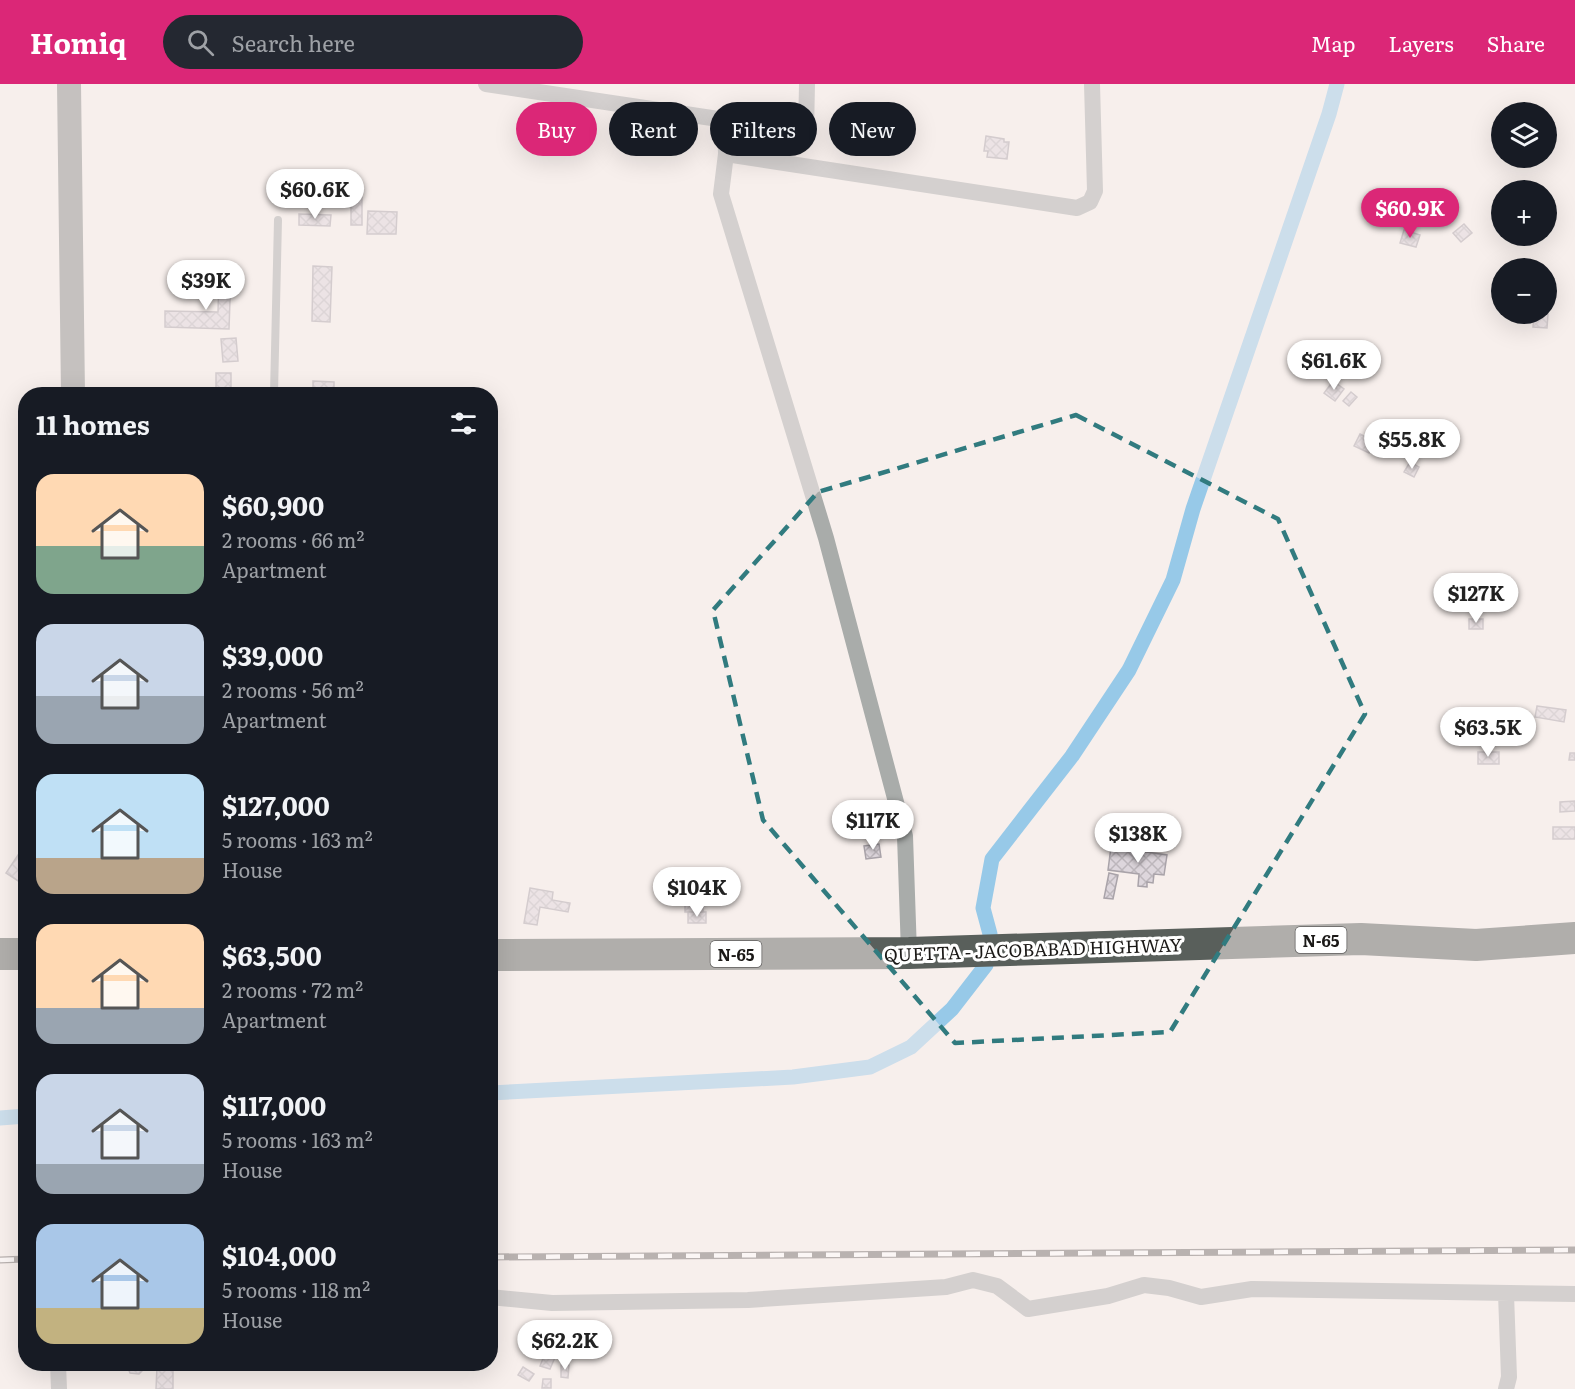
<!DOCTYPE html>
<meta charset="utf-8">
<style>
body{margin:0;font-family:Literata,serif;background:#242831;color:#f1f3f6;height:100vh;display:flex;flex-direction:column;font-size:22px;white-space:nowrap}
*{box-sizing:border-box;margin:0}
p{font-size:20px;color:#9ea1a6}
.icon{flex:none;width:33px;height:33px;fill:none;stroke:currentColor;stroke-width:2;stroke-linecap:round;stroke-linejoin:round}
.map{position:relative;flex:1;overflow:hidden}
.details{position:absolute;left:18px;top:303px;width:480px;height:984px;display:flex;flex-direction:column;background:#171b24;border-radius:24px;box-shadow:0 6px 24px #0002}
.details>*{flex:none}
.hud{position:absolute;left:516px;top:18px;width:570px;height:54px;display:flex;gap:12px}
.tools{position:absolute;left:1491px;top:18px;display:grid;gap:12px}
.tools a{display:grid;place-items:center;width:66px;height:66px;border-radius:50%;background:#171b24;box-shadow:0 6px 24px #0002;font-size:30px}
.price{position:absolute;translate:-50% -51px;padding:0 14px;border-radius:21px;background:#fff;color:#222;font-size:20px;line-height:39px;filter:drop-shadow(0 2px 3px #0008)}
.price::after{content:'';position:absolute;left:50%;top:36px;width:18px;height:14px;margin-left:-9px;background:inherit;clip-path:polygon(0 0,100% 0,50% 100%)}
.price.selected{background:#db2777;color:#fff}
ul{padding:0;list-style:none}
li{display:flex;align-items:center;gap:18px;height:150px;padding:0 18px}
li span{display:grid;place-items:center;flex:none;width:168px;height:120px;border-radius:18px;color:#555}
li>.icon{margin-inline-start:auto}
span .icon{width:72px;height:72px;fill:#fffc;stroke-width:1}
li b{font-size:26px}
h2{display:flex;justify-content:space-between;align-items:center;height:72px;padding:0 18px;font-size:26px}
.pill{padding:0 21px;border-radius:27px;background:#171b24;box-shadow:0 6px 24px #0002;font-size:21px;line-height:54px}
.pill.selected{background:#db2777;color:#fff}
header{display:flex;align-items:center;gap:36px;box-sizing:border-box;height:84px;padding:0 30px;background:#db2777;color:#fff}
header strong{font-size:28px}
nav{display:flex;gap:33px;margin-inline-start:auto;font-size:21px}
.search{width:420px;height:54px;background:#242831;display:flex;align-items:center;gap:15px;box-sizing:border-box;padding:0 21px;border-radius:33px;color:#9ea1a6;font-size:22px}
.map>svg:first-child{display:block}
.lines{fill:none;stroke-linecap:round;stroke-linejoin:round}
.canal{stroke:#97c9e8;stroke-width:15}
.building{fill:url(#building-cross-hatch);stroke:#a9a3a9;stroke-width:1.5}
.lane{stroke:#a9acaa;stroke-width:8}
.street{stroke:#a9acaa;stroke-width:16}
.secondary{stroke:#878b88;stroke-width:24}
.highway{stroke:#595f5b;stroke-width:32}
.rail-casing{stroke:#6e6967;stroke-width:7}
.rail{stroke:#fff;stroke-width:4.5;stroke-dasharray:14;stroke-linecap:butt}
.marked{fill:none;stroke:#317b7f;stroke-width:4.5;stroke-dasharray:12 8;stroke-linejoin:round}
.labels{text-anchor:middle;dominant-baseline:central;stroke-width:6;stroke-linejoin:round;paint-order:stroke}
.shield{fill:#fff;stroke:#5f5e5d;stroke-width:1.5}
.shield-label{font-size:16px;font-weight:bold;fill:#1b1917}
.street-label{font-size:18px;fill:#1b1917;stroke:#fff}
</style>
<header>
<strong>Homiq</strong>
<div class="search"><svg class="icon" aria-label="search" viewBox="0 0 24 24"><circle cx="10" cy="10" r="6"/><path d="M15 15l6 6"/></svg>Search here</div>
<nav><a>Map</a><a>Layers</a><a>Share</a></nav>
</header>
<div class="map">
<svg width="1575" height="1305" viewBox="0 0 1575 1305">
<defs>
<pattern id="building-cross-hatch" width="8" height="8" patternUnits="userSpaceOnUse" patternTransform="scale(1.5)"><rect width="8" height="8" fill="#ddd6dc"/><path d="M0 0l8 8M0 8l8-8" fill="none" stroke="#bdb7bc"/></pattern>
</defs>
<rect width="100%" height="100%" fill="#f7efec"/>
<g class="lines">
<path class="canal" d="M490,1009L793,993L870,983L911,963L952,925L986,881L990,850L983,824L992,775L1072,672L1129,586L1173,496L1193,425L1329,30L1337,0
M0,1034L26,1032"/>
</g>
<path class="building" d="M986,52L1004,55V58H1009L1007,75L987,73L988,67H984Z
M351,113H362V141H351Z
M368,127L397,128L396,150H367Z
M299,130L331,131L330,142L299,141Z
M1464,140L1472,149L1461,158L1453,149Z
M1404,146L1420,151L1416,163L1400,159Z
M313,182L332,183L330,238L312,237Z
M219,189H231L229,245L165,243V227L218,228Z
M1534,230H1548L1547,244L1533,243Z
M236,254L238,277L223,278L221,255Z
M216,289H231V310H216Z
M313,297L334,298V310H313Z
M1333,297L1344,305L1335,317L1324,309Z
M1351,308L1357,313L1349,322L1343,317Z
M1360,350L1374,357L1369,369L1354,362Z
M1410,378L1419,383L1414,393L1404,388Z
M1469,535H1483V545H1469Z
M1537,622L1566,626L1564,638L1535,633Z
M1478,668H1499V680H1478Z
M1570,669H1575V676H1569Z
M1575,717V727L1560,728V718Z
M1553,743H1575V755H1553Z
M26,759V802L6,789Z
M879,760L881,773L866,775L864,762Z
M1111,763L1167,771L1164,791L1154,790L1153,799L1147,798V803L1138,802L1139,790L1108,786Z
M1109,789L1118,791L1113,815L1104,814Z
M685,802H703V828H685Z
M530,804L553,808L552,816L570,819L568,828L540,823L537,841L524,839Z
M688,828H706V839H688Z
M546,1267L556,1271L550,1285L540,1282Z
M129,1280H142V1287L139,1290L130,1289L128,1284Z
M561,1281H569L568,1294L561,1293Z
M157,1283H173V1305H156Z
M523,1283L534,1290L529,1297L518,1291Z
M543,1295H551V1304H542Z"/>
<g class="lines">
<path class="lane" d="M274,310L278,136"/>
<path class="street" d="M486,0L725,36L726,70L721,110L826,454L905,752L909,869
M725,36L806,48L807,0
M726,70L1077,124L1090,118L1095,107L1092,0
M1506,1210L1509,1293L1506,1305
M490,1213L552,1219L748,1216L946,1203L973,1196L997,1202L1028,1225L1108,1212L1144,1201L1169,1204L1201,1213L1252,1205L1575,1210
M58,1280L59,1305"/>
<path class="secondary" d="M69,0L73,310"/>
<path class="highway" d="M0,870H26
M490,871L909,869L1361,855L1476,861L1575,854"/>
<defs>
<path id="rail" d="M490,1173L1575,1166
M0,1176L26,1175"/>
</defs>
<use href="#rail" class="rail-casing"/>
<use href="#rail" class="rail"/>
</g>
<path d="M0 0H1575V1305H0ZM1076,331L1278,435L1365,630L1170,948L955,959L763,736L713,526L818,408Z" fill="#f7efec" fill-opacity=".55" fill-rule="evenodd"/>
<path class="marked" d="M1076,331L1278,435L1365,630L1170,948L955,959L763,736L713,526L818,408Z"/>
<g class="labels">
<g class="shield">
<rect x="1295.5" y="843" width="51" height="26" rx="4.5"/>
<rect x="710.5" y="857" width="51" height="26" rx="4.5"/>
</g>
<g class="shield-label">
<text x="1321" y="856">N-65</text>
<text x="736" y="870">N-65</text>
</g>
<g class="street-label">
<text transform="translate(1033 865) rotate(-2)">QUETTA - JACOBABAD HIGHWAY</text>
</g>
</g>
</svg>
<div class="tools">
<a><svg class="icon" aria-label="layers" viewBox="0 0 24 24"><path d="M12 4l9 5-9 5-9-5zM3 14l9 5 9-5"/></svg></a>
<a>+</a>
<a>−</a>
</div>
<b class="price" style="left:315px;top:136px">$60.6K</b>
<b class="price selected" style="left:1410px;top:155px">$60.9K</b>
<b class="price" style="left:206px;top:227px">$39K</b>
<b class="price" style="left:1334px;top:307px">$61.6K</b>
<b class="price" style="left:1412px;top:386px">$55.8K</b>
<b class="price" style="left:1476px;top:540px">$127K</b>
<b class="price" style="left:1488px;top:674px">$63.5K</b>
<b class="price" style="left:873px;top:767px">$117K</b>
<b class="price" style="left:1138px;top:780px">$138K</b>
<b class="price" style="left:697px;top:834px">$104K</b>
<b class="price" style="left:565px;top:1287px">$62.2K</b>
<div class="hud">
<a class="pill selected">Buy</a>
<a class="pill">Rent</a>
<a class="pill">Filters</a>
<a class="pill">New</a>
</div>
<section class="details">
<h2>11 homes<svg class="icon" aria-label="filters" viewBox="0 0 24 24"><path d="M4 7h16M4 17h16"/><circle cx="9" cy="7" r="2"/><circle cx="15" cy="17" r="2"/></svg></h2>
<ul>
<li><span style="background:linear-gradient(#ffd9b3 60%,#7fa58c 0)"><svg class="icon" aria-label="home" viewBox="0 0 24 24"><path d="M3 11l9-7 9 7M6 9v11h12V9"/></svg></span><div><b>$60,900</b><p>2 rooms · 66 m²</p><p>Apartment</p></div></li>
<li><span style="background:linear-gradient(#c9d6e8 60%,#9aa5b1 0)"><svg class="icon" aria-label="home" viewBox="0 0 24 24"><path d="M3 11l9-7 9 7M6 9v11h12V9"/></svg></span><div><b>$39,000</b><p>2 rooms · 56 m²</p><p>Apartment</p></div></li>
<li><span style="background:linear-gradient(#bfe0f5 70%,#b9a48a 0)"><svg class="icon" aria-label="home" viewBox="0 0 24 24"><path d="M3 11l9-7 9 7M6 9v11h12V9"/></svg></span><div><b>$127,000</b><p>5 rooms · 163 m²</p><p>House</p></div></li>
<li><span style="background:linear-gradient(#ffd9b3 70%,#9aa5b1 0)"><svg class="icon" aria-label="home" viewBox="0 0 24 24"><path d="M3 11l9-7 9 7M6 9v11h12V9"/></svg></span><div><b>$63,500</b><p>2 rooms · 72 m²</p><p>Apartment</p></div></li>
<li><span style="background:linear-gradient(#c9d6e8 75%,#9aa5b1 0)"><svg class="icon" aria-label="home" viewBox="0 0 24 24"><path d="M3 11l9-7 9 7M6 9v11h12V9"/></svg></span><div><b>$117,000</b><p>5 rooms · 163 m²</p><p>House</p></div></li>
<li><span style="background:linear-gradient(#a9c7e8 70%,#c2b280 0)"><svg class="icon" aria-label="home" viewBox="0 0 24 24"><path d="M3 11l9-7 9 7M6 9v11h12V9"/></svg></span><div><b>$104,000</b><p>5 rooms · 118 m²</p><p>House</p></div></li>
</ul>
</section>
</div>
